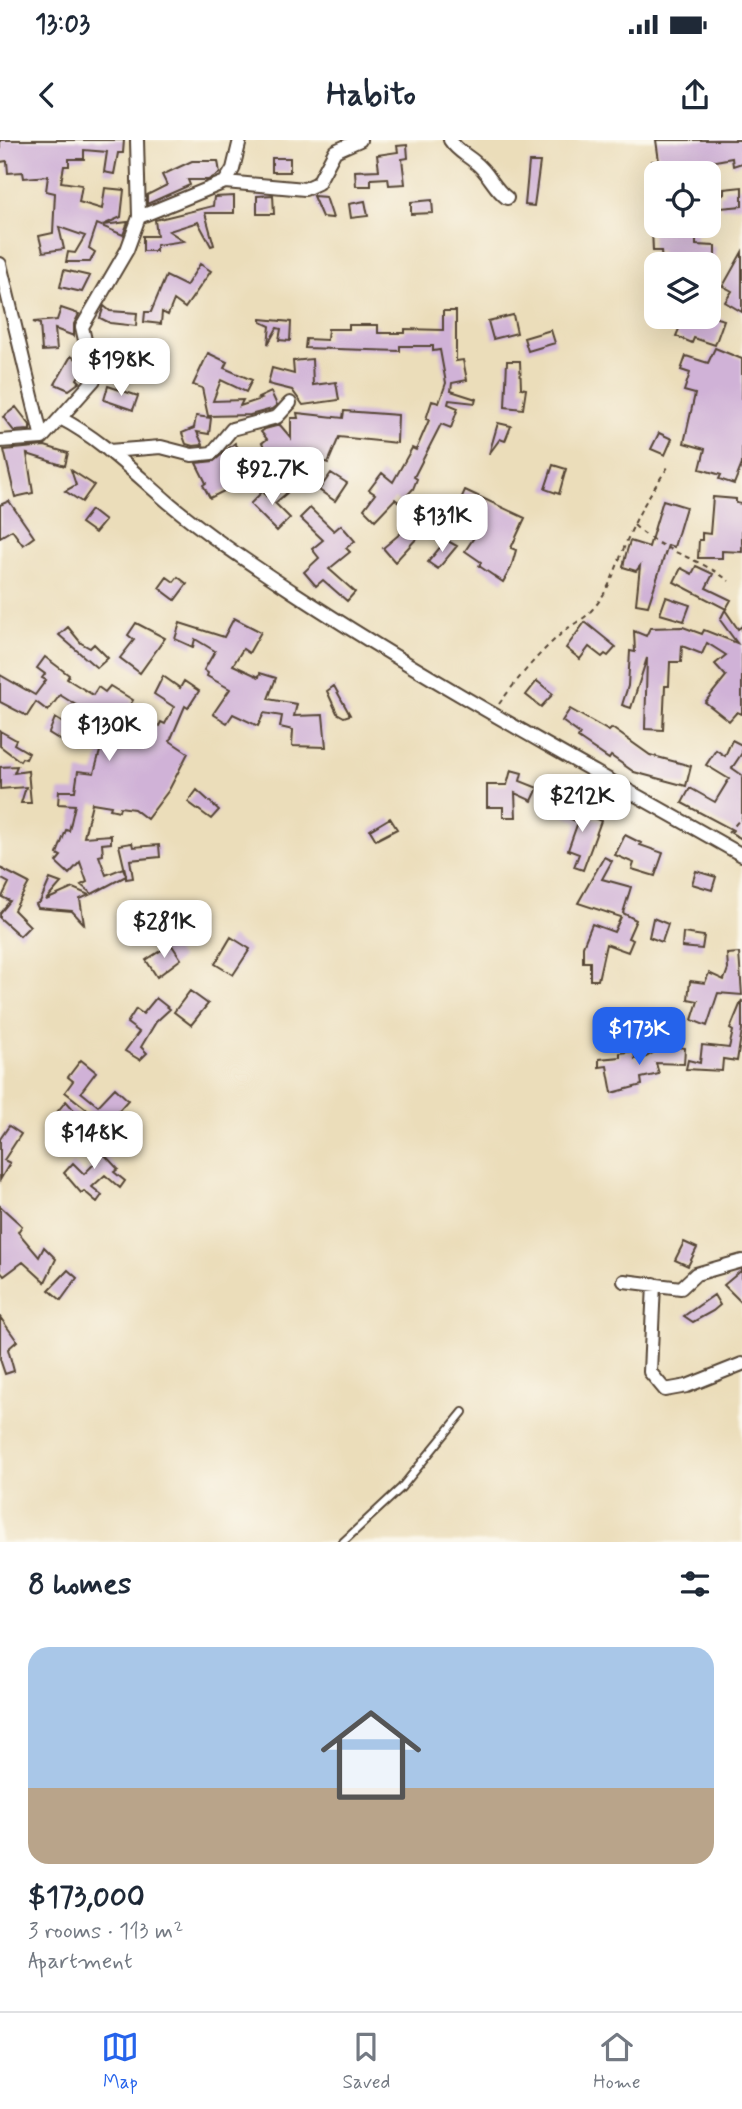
<!DOCTYPE html>
<meta charset="utf-8">
<style>
body{margin:0;font-family:Mynerve,sans-serif;background:#f2f2f3;color:#1f2937;height:100vh;display:flex;flex-direction:column;font-size:26px;white-space:nowrap}
*{box-sizing:border-box;margin:0}
p{font-size:23px;color:#747a83}
.icon{flex:none;width:38px;height:38px;fill:none;stroke:currentColor;stroke-width:2;stroke-linecap:round;stroke-linejoin:round}
.map{position:relative;height:1402px;overflow:hidden}
.drawer{display:flex;flex-direction:column;background:#fff;flex:1}
.drawer>*{flex:none}
.controls{position:absolute;left:644px;top:21px;display:grid;gap:14px}
.controls a{display:grid;place-items:center;width:77px;height:77px;border-radius:14px;background:#fff;box-shadow:0 7px 28px #0002;font-size:35px}
.price{position:absolute;translate:-50% -60px;padding:0 16px;border-radius:14px;background:#fff;color:#222;font-size:23px;line-height:46px;filter:drop-shadow(0 2px 4px #0008)}
.price::after{content:'';position:absolute;left:50%;top:42px;width:21px;height:16px;margin-left:-10px;background:inherit;clip-path:polygon(0 0,100% 0,50% 100%)}
.price.active{background:#2563eb;color:#fff}
ul{padding:0;list-style:none}
li{display:grid;align-content:center;gap:14px;height:371px;padding:0 28px}
li+li{border-top:2px solid #e0e1e3}
li span{display:grid;place-items:center;height:217px;border-radius:21px;color:#555}
li>.icon{margin-inline-start:auto}
span .icon{width:126px;height:126px;fill:#fffc;stroke-width:1}
li b{font-size:30px}
h2{display:flex;justify-content:space-between;align-items:center;height:84px;padding:0 28px;font-size:30px}
.status{display:flex;justify-content:space-between;align-items:center;height:49px;padding:0 35px;background:#fff;direction:ltr}
.status svg{height:19px;fill:currentColor}
header{display:flex;justify-content:space-between;align-items:center;height:91px;padding:0 28px;background:#fff;font-size:32px;font-weight:700}
.dock{display:flex;justify-content:space-around;align-items:center;height:98px;border-top:2px solid #e0e1e3;background:#fff;font-size:19px;color:#747a83}
.dock a{display:grid;justify-items:center;gap:4px}
.dock .active{color:#2563eb}
.map>svg:first-child{display:block}
.building{fill:#d0b2d7}
.lines{fill:none;stroke-linecap:round;stroke-linejoin:round}
.lane-casing{stroke:#554535;stroke-width:10}
.street-casing{stroke:#554535;stroke-width:16}
.path{stroke:#554535;stroke-width:2;stroke-dasharray:5 5;stroke-linecap:butt}
.lane{stroke:#fff;stroke-width:6}
.street{stroke:#fff;stroke-width:12}
</style>
<div class="status"><b>13:03</b><svg viewBox="0 0 49 12"><path d="M0 12V9h3v3zM5 12V6h3v6zM10 12V3h3v9zM15 12V0h3v12zM26 1h20v11H26zM47 4h2v5h-2z"/></svg></div>
<header><svg class="icon" aria-label="back" viewBox="0 0 24 24"><path d="M15 5l-7 7 7 7"/></svg>Habito<svg class="icon" aria-label="share" viewBox="0 0 24 24"><path d="M12 15V3M7 8l5-5 5 5M5 13v7h14v-7"/></svg></header>
<div class="map">
<svg width="742" height="1402" viewBox="0 0 742 1402">
<rect width="100%" height="100%" fill="#fbf7ec"/>
<filter id="ink" filterUnits="userSpaceOnUse"><feTurbulence type="fractalNoise" baseFrequency=".0143" numOctaves="2"/><feDisplacementMap in="SourceGraphic" scale="14" xChannelSelector="R" yChannelSelector="G"/><feConvolveMatrix kernelMatrix="1 2 1 2 8 2 1 2 1" color-interpolation-filters="sRGB"/></filter>
<filter id="wash" filterUnits="userSpaceOnUse"><feTurbulence type="fractalNoise" baseFrequency=".00686" numOctaves="4" result="noise"/><feDisplacementMap in="SourceGraphic" scale="28" xChannelSelector="R" yChannelSelector="G"/><feGaussianBlur stdDeviation="1.57" result="paint"/><feColorMatrix in="noise" values="0 0 0 0 0 0 0 0 0 0 0 0 0 0 0 0 0 1.4 0 .05"/><feComposite in="paint" operator="in"/></filter>
<g filter="url(#wash)">
<rect width="100%" height="100%" fill="#ebddba"/>
<g id="blocks">
<path class="building" d="M0,0H124L123,13H118L114,34L104,32L107,12L84,10V19H69V26H64L61,42L82,45L79,62L102,69L105,48L124,50L121,77L103,85L128,82L123,95L97,84L89,108L95,112L90,122H66L68,112L75,113L85,96L59,87L64,109L43,112L39,96L53,93L55,53L46,51L48,36L24,38L23,32L8,33L7,21L0,22Z
M656,0H742V23L733,26L732,18L694,25L695,29L676,33H653L652,21H659Z
M407,5L408,18L402,19L405,44L389,45L388,38L371,39V46H356L355,31L379,30L377,15L398,12L397,6Z
M272,18H290V32H272Z
M192,21H218L220,33L208,40H188L190,45L147,64V55L167,45L162,35Z
M529,22H540L534,66L525,65Z
M742,47V66L721,68L720,55L724,54V49Z
M273,55L274,74H257V56Z
M234,56V73H205L214,105L211,106L198,82L169,91L184,101L156,105V111H143V96H157L155,80L213,66L214,57Z
M313,56L326,57L333,78L322,77Z
M432,60L433,73L411,74V62Z
M365,61L368,76L351,78L349,64Z
M652,89H696V105L715,106V118L662,124L661,111H653Z
M742,112V172L725,162L732,151L723,146Z
M200,124L211,131L185,168L174,160L168,175L162,172L161,184L144,182L145,172H151L166,136L186,146Z
M64,130L90,136L82,152L60,147Z
M104,166L110,171L137,173L136,186L110,183L100,178Z
M61,168L79,174L74,184V196L55,189L57,210L42,211L40,184L33,182L57,180Z
M443,171H456V221L463,220L467,240L452,243L451,251L476,259L475,263L449,260L448,264L458,268L451,288L441,284L414,337L417,339L413,349L400,363L395,359L375,380L364,369L375,354L369,350L382,333L393,342L412,308L416,310L429,280L426,279L432,261L439,263L446,243L440,210L433,211V206H400V211L305,208L306,199L327,200L328,189H349V185H378V193H405V189L443,190Z
M513,175L517,193L493,199L488,181Z
M684,177H713L724,180L715,205L694,198L692,203L676,196Z
M261,179L291,182L290,201L279,200L281,189L277,188L268,204L270,186L261,182Z
M551,190L555,203L528,211L524,198Z
M715,208L742,219V324L734,344L719,339L721,335L700,329L705,309L684,303L695,254L684,251L690,233L681,230L686,216L708,223Z
M208,213L227,222L224,228L252,240L246,252L221,240L213,261L243,260L240,266L261,259L258,258L271,252L277,265L272,269L250,275L208,276L202,248L193,245Z
M71,216L81,222L83,229L77,239L80,242L69,250L55,244Z
M312,219L313,245L336,242L339,260L303,265L292,250L268,244L272,228L294,234L293,221Z
M507,221H520L521,248L526,249L523,269L505,267Z
M108,246L138,256L133,270L104,260Z
M16,267L30,285V290L14,291L3,277Z
M344,271L398,275L397,303L339,297L328,323L302,313L293,322L271,334L265,329L274,318L262,303L267,299L261,292L265,289L280,285L291,298V278H298L297,273L343,278Z
M196,276L211,278L209,294L197,292L203,305L193,306L186,304L182,293L194,288Z
M498,283L511,286L505,301L500,299L489,314Z
M659,293L672,299L665,315L651,309Z
M235,303L258,341L241,350L238,344L210,358L203,345L206,343L196,323L214,321Z
M45,306L68,313L65,326L27,314L33,353L15,357L4,310Z
M553,325L566,329L559,354L545,349Z
M71,330L94,345L82,362L65,351L76,345Z
M331,333L347,343L335,361L319,350Z
M279,344L287,353L275,363L290,378L277,391L250,364L263,351L266,356Z
M465,350L525,378L511,408L516,410L511,428L503,442L479,426L481,422L465,411L485,381L457,368Z
M713,357L736,359V363L742,364V412L722,411V418H698L699,400H702V393L710,394Z
M663,360L686,367L674,407L668,405L648,466L636,464L640,426L636,431L623,427L626,414L630,401L649,407Z
M9,361L34,397L23,405L12,390L0,397V365Z
M310,368L334,391L341,385L355,401L346,408L350,412L329,429L355,452L347,461L323,440L316,446L304,432L319,418L312,409L323,400L300,378Z
M91,370L105,381L95,393L81,383Z
M408,387L418,397L395,422L383,408Z
M446,400L457,406L438,429L428,422Z
M696,426L713,434L706,448L731,460L726,469L674,442L681,428L692,434Z
M167,437L174,442L178,437L187,444L175,460L159,448Z
M666,457L690,465L684,481L660,474Z
M725,470L738,489L742,486V574L737,572L729,581L705,562L726,536L715,524L726,515L707,503L702,514L682,506L681,522H670L669,546H665L663,590L645,589L647,518L631,568L622,565L628,546L630,511L635,512L634,491L646,496L650,488L683,487L702,494L704,490L737,503L720,480Z
M234,478L261,492L249,513L243,509L233,525L259,537L260,533L276,538L268,559L297,564L294,576L323,575L326,607L292,606L293,590L280,587L282,576L264,573L258,586L233,574L227,583L213,574L230,549L207,536L208,533L204,530L215,511L195,499L193,507L175,499L180,483L224,497Z
M585,482L616,507L608,516L605,514L602,517L589,507L580,519L566,508Z
M136,483L165,498L140,533L120,518L134,500L128,495Z
M68,487L81,503L90,508L94,504L108,518L97,528L59,495Z
M45,517L69,535L67,539L93,555L98,547L105,552L110,546L133,560L118,584L134,590L142,577L159,586L161,582L165,584L174,567L154,554L163,536L180,548L184,541L199,551L188,568L185,566L170,601L188,613L169,650L147,679L134,669L120,667L119,671L110,669L111,666L92,663L84,697L111,695V703L102,704L103,715L99,716L106,735L123,728L126,735L119,705L132,703L133,707L159,705L160,717L130,720L133,738L126,739V736L92,754L81,745L87,742L80,722L69,734L56,722L61,716L57,714L66,690L69,691L75,665L58,664L59,651H75L78,631L94,633L102,604L75,588L65,603L49,593L55,578L65,584L76,565L60,555L48,571L36,562L27,576L0,562V535L35,555L46,540L42,538L45,534L37,528Z
M537,541L553,554L541,567L526,555Z
M334,546L350,575L344,577L337,573L327,551Z
M570,569L609,591L612,588L650,615L691,626L686,646L634,632L611,616L609,619L578,598L580,594L562,581Z
M0,591L16,600L14,604L29,613L26,619L22,618L20,621L0,606Z
M732,600L742,605V613L732,628L742,635V699L731,693L733,690L682,663L690,648L715,662L729,639L706,625L716,610L725,616Z
M17,626L14,633L28,631L31,663H21L26,647L0,649V627Z
M511,630L522,633L520,641L538,648L532,661L515,653L516,677H503V667H487V645H507Z
M197,650L219,670L211,679L188,662Z
M563,664L601,681L583,730L574,727L579,714L568,710L578,682L559,674Z
M390,678L397,689L376,700L370,690Z
M625,695L641,703L640,705L663,713L655,736L632,729L634,723L615,715Z
M604,717L612,721L602,739L631,747L623,773L636,780L628,798L633,800L628,812L606,804L598,840H590V822H583V806L592,784L614,792L621,777L578,763Z
M0,728L29,743L14,770L30,786L20,796L0,778V773L10,761L2,757L9,743L0,738Z
M696,731L716,737L712,750L692,744Z
M50,739L61,743L46,760L73,748L89,755L80,759L84,784L72,771L38,768L36,764L40,762Z
M653,778L668,784L662,802L649,797Z
M683,793L704,796L702,809L682,807Z
M231,797L250,809L233,835L215,824Z
M171,804L181,819L157,837L146,820Z
M739,813L742,855L718,853L707,886L692,880L698,861L688,859L690,841L705,843L709,833L724,840L728,829L727,814Z
M190,851L208,864L191,885L174,872Z
M156,858L170,869L156,882L141,907L147,913L140,920L125,911L139,892L127,883L136,869L143,874Z
M742,860V890L737,921L723,919L722,931L686,929L688,920L700,923L702,905L729,908L733,891L730,889Z
M666,905L685,908L684,924L656,923L659,934L641,938L642,945L612,953L607,926L599,927V919L620,917V913L634,911L635,919L646,917Z
M81,920L96,932L81,952L98,966L115,948L128,960L112,978L116,981L111,988L65,952L73,941L68,937Z
M66,961L81,978L73,988L54,976Z
M9,986L21,994L4,1020L10,1023L0,1040V999Z
M97,995L106,1006L101,1011L118,1029L114,1032L125,1041L120,1048L105,1035L92,1047L102,1055L97,1062L84,1051L81,1053L64,1033L73,1023L84,1034L98,1020L84,1007Z
M0,1066L22,1086L18,1092L39,1117L44,1107L56,1119L45,1142L23,1122L4,1136L0,1131Z
M684,1102L697,1108L688,1126L675,1120Z
M68,1130L77,1138L61,1160L49,1150Z
M742,1130V1163L724,1145Z
M714,1155L720,1165L713,1171L693,1182L684,1176Z
M0,1177L17,1201L8,1209L14,1231L5,1234L0,1219Z"/>
</g>
</g>
<g filter="url(#ink)">
<use href="#blocks" fill-opacity="0" stroke="#554535" stroke-width="2"/>
<g class="lines">
<defs>
<path id="lane" d="M343,1402L401,1348L463,1272"/>
<path id="street" d="M450,0C458,12 466,14 476,23C489,33 494,49 507,58
M225,42L305,49L318,43L335,11L360,0
M139,77L225,42L233,29L240,0
M0,124L42,298L60,278C101,299 133,332 168,362C207,395 251,424 293,452C438,547 591,629 742,715
M60,278L94,240L82,187L127,110L139,77L137,0
M0,301L42,298
M109,311L161,307L192,315L212,313L232,289L277,277L290,263
M624,1141L681,1148L696,1134L742,1121
M654,1144L650,1232L665,1250L687,1246L742,1224"/>
</defs>
<use href="#lane" class="lane-casing"/>
<use href="#street" class="street-casing"/>
<path class="path" d="M634,385C663,413 699,417 729,441
M499,564C519,537 541,510 567,489C574,483 583,480 589,473C613,449 618,418 632,389C642,365 656,345 670,324
M728,693L742,677"/>
<use href="#lane" class="lane"/>
<use href="#street" class="street"/>
</g>
</g>
</svg>
<div class="controls">
<a><svg class="icon" aria-label="locate" viewBox="0 0 24 24"><circle cx="12" cy="12" r="6"/><path d="M12 2v4M12 18v4M2 12h4M18 12h4"/></svg></a>
<a><svg class="icon" aria-label="layers" viewBox="0 0 24 24"><path d="M12 4l9 5-9 5-9-5zM3 14l9 5 9-5"/></svg></a>
</div>
<b class="price" style="left:121px;top:258px">$198K</b>
<b class="price" style="left:272px;top:367px">$92.7K</b>
<b class="price" style="left:442px;top:414px">$131K</b>
<b class="price" style="left:109px;top:623px">$130K</b>
<b class="price" style="left:582px;top:694px">$212K</b>
<b class="price" style="left:164px;top:820px">$281K</b>
<b class="price active" style="left:639px;top:927px">$173K</b>
<b class="price" style="left:94px;top:1031px">$148K</b>
</div>
<section class="drawer">
<h2>8 homes<svg class="icon" aria-label="filters" viewBox="0 0 24 24"><path d="M4 7h16M4 17h16"/><circle cx="9" cy="7" r="2"/><circle cx="15" cy="17" r="2"/></svg></h2>
<ul>
<li><span style="background:linear-gradient(#a9c7e8 65%,#b9a48a 0)"><svg class="icon" aria-label="home" viewBox="0 0 24 24"><path d="M3 11l9-7 9 7M6 9v11h12V9"/></svg></span><div><b>$173,000</b><p>3 rooms · 113 m²</p><p>Apartment</p></div></li>
</ul>
</section>
<nav class="dock">
<a class="active"><svg class="icon" aria-label="map" viewBox="0 0 24 24"><path d="M3 6l6-2 6 2 6-2v14l-6 2-6-2-6 2zM9 4v14M15 6v14"/></svg>Map</a>
<a><svg class="icon" aria-label="saved" viewBox="0 0 24 24"><path d="M7 4h10v16l-5-4-5 4z"/></svg>Saved</a>
<a><svg class="icon" aria-label="home" viewBox="0 0 24 24"><path d="M3 11l9-7 9 7M6 9v11h12V9"/></svg>Home</a>
</nav>
